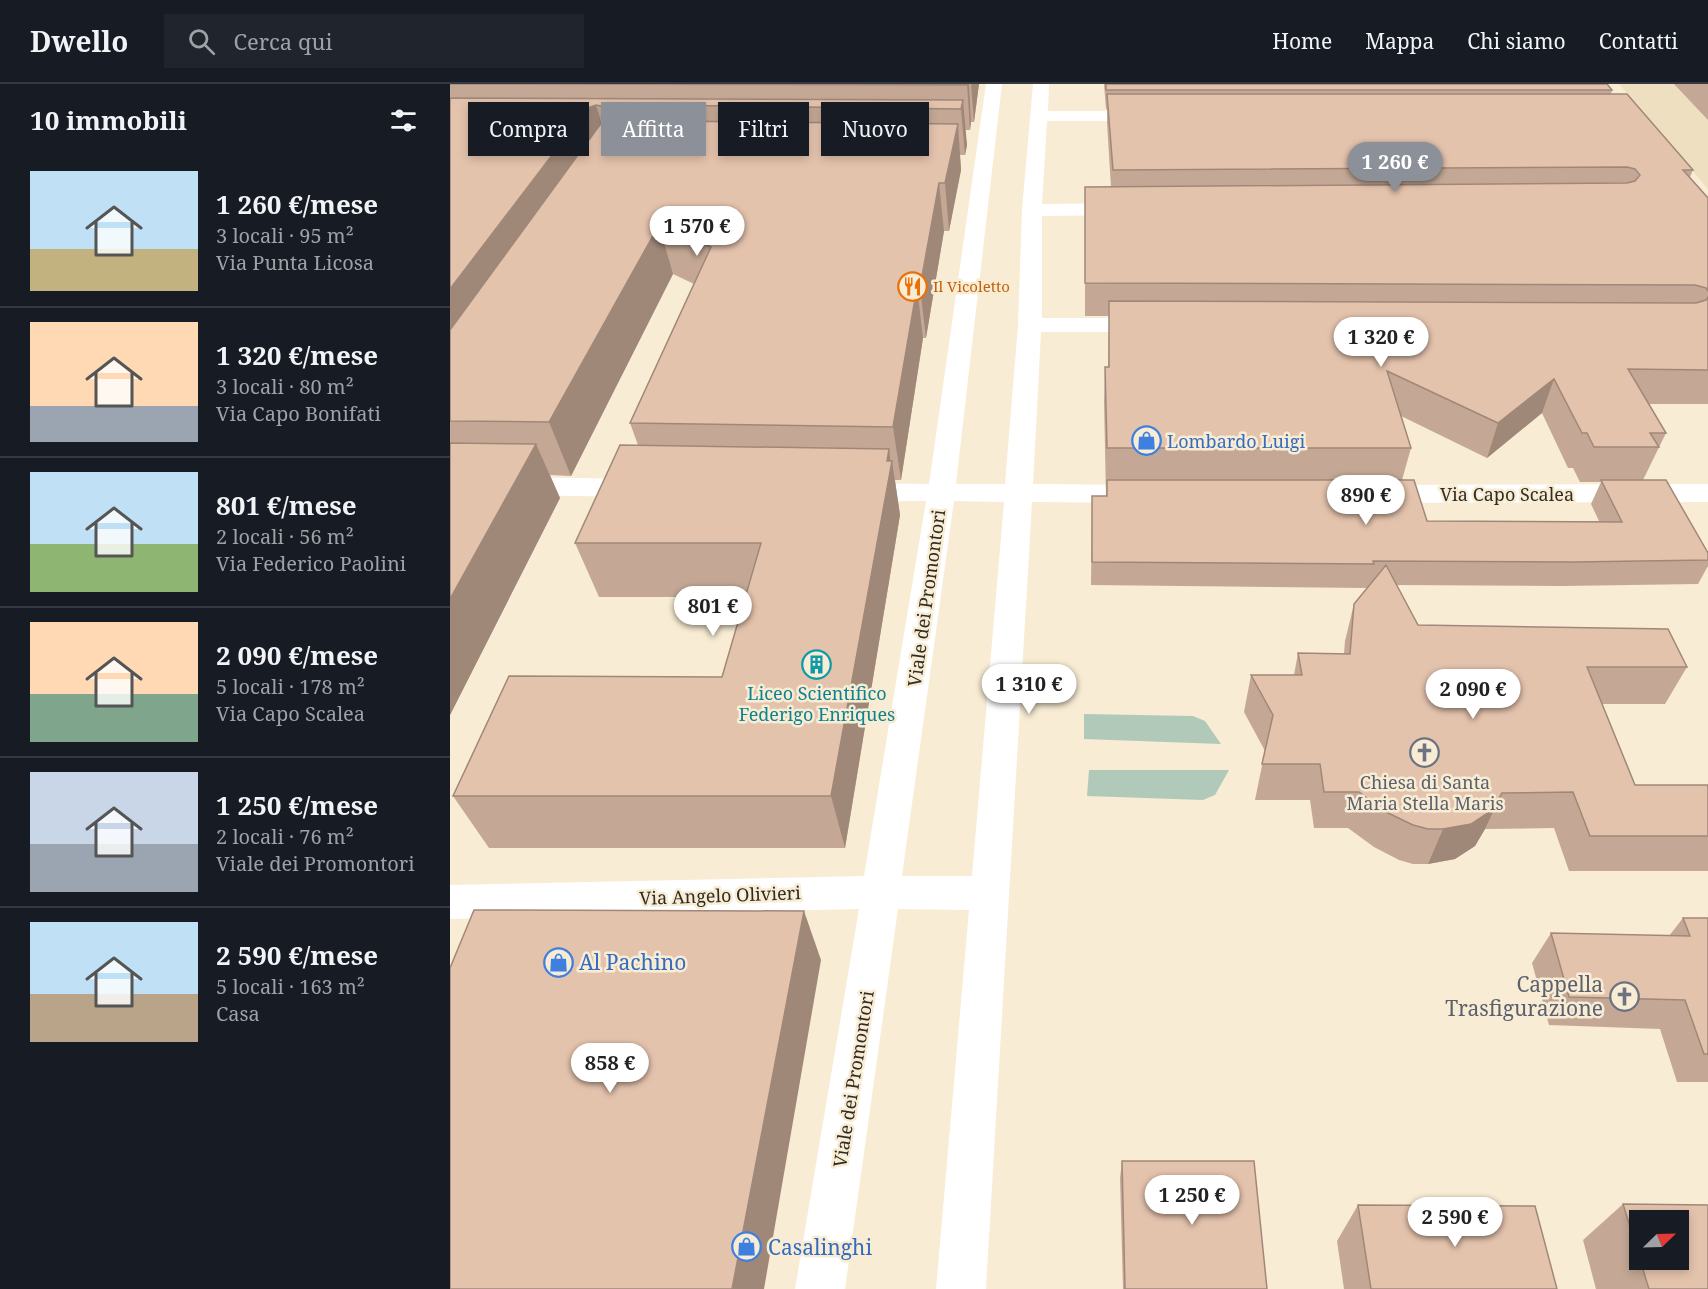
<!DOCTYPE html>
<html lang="it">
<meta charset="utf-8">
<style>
body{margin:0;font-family:"Noto Serif",serif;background:#20242c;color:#f1f3f6;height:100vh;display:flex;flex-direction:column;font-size:22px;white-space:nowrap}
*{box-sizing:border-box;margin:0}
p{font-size:20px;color:#9ea1a6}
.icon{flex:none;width:33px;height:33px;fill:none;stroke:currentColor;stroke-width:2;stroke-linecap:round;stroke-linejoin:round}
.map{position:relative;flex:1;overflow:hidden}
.details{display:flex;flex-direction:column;background:#171b24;width:450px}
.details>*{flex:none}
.banner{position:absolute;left:18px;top:18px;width:570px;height:54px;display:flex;gap:12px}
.needle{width:39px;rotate:67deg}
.controls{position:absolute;left:1179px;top:1126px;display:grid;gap:12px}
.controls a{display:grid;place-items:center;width:60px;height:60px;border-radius:0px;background:#171b24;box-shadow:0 3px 9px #0003;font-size:30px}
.price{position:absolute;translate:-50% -51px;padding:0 14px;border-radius:21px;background:#fff;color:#222;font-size:20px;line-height:39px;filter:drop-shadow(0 2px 3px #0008)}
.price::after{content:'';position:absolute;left:50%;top:36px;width:18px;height:14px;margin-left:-9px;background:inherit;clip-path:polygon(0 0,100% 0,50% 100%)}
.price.current{background:#8c9099;color:#fff}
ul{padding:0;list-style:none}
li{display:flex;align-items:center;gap:18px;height:150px;padding:0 30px}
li+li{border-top:2px solid #363941}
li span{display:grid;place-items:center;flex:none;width:168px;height:120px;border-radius:0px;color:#555}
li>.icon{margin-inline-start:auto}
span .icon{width:72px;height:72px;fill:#fffc;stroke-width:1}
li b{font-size:26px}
h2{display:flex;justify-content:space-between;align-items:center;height:72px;padding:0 30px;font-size:26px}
.pill{padding:0 21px;border-radius:0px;background:#171b24;box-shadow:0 3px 9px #0003;font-size:21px;line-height:54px}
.pill.current{background:#8c9099;color:#fff}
header{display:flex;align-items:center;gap:36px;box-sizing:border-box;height:84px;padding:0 30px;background:#171b24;border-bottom:2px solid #363941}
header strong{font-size:28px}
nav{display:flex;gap:33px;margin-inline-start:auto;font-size:21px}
.search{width:420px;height:54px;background:#20242c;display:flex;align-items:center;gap:15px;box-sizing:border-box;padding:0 21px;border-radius:0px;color:#9ea1a6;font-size:22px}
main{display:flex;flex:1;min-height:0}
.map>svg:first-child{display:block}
.built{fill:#eedfc0}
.green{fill:#b1c9b9}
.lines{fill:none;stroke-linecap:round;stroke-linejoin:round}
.minor{fill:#fff;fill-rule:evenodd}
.wall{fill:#c4a895;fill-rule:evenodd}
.shaded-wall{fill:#a08879}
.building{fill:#e4c3ad;stroke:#a08879;stroke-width:1.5}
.labels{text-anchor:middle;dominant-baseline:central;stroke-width:5;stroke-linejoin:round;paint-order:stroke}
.far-food-label{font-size:15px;fill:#c56008;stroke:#f8ecd4;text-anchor:start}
.shop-label{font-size:18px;fill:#366cbe;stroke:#f8ecd4;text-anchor:start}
.street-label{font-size:18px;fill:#312c23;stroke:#f8ecd4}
.culture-label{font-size:18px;fill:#0d838f;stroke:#f8ecd4}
.worship-label{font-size:18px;fill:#5b616d;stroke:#f8ecd4}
.near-shop-label{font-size:21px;fill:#366cbe;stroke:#f8ecd4;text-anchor:start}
.near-worship-label{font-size:21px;fill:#5b616d;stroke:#f8ecd4;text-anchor:end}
</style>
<header>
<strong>Dwello</strong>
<div class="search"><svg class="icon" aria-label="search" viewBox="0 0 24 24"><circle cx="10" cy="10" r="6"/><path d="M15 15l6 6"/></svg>Cerca qui</div>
<nav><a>Home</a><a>Mappa</a><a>Chi siamo</a><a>Contatti</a></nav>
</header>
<main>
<section class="details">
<h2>10 immobili<svg class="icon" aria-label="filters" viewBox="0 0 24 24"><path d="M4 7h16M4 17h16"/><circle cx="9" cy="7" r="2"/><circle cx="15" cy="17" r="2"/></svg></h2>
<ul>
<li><span style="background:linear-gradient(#bfe0f5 65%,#c2b280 0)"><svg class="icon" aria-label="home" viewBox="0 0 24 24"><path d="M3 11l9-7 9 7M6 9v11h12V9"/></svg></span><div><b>1 260 €/mese</b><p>3 locali · 95 m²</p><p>Via Punta Licosa</p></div></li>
<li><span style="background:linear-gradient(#ffd9b3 70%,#9aa5b1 0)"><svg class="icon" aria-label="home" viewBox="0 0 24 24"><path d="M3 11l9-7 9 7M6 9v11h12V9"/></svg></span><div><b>1 320 €/mese</b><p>3 locali · 80 m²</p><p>Via Capo Bonifati</p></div></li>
<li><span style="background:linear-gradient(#bfe0f5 60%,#8fb573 0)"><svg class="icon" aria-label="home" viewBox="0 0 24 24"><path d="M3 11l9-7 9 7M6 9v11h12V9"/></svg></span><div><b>801 €/mese</b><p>2 locali · 56 m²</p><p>Via Federico Paolini</p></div></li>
<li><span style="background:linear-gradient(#ffd9b3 60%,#7fa58c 0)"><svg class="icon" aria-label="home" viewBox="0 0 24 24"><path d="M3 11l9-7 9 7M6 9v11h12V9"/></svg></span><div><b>2 090 €/mese</b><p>5 locali · 178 m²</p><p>Via Capo Scalea</p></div></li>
<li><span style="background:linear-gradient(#c9d6e8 60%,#9aa5b1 0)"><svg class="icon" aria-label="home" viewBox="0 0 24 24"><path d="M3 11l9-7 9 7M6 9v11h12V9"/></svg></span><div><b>1 250 €/mese</b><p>2 locali · 76 m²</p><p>Viale dei Promontori</p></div></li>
<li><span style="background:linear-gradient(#bfe0f5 60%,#b9a48a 0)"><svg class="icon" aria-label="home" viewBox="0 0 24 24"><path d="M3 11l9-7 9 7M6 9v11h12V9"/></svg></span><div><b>2 590 €/mese</b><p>5 locali · 163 m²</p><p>Casa</p></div></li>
</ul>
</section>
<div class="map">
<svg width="1258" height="1205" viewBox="0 0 1258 1205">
<rect width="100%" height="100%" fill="#f8ecd4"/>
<path class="built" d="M1169,0H1258V105Z"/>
<path class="green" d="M634,630L743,632L755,637L771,660L634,655Z
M639,686H779L765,711L753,716L637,712Z"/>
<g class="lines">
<path class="minor" d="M536,0H552L506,400H555L568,241L572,126L583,0H599L598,27H700L706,28L709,32L706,36L700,37H597L592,120L680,119L687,121L690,125L687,129L680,131L592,132V234H704L712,236L716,241L712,246L704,248H591L583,400L701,401L711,404L715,410L711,416L701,419L582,418L536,1205H486L519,826L448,825L395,1205H345L409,825L0,835V801L414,792L476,417H402L392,414L388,408L392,402L402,399L479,400ZM504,417L554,418L522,792H452Z
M0,392L194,395L204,398L208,404L204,410L194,413L0,410Z
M1258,400V418L924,419L914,416L910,410L914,404L924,401Z"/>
</g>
<path class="wall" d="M0,0H529L524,38H521L520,46H515L517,61L515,71H510L511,86L499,147H494L476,254H473L451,396H445L450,431L395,764H39L3,712L272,593L295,513H149L125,459L188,361L180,339L244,200L223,190L121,392L100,391L110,414L0,631Z
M654,0H1157L1162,6L1161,10L1243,86L1240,93L1258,114V320H1198L1216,349L1193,396L1258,469V482L1248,500L1112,502L946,501L968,541L1237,583L1215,620H1152L1185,701H1258V787H1119L1104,744L1035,745L1025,762L1005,775L978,780H963L949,776L924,763L898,744H864L860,716H805L815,667L794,628L801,591H844L848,569L894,570L895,557L904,520L917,504L641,501L642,412H656L654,317L655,283H658L659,232H635V103H661L657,39V25H656ZM1092,329L1118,384H1123L1130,398H1151L1141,420L1149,437H977L952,396L961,364L951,332L1037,374Z
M1224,0H1258V36Z
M1233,834H1258V998H1227L1210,945L1099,941L1082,879L1101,849L1219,852Z
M672,1077L817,1205H673L670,1094Z
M1173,1120L1258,1205H1146L1133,1156Z
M908,1121L1107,1205H894L887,1157Z"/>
<path class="shaded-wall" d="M517,0H519L521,38L520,46Z
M521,0H529L524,38Z
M513,16L517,61L515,71L511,25Z
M146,21L160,67L0,290V205L138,24Z
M206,21L218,67L210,69L194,28L198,23Z
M508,40L511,86L499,147L495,99Z
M489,99L494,147L476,254L470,203Z
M209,141L223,190L121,392L99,338Z
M467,203L473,254L451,396L443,343Z
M1104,295L1092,329L1037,374L1048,339Z
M86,360L110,414L0,631V515Z
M439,365L441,381L442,377L450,431L395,764L381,712Z
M1052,709L1035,745L1025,762L1005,775L978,780L993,745Z
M354,827L371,876L314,1205H282Z"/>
<path class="building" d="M0,0H517V1Z
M656,0H1157L1162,6H656Z
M657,10H1177L1243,86H1233L1258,114V207L1256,204L1245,201L635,199V103L1177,99L1185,97L1190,91L1185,85L1177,83L663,86Z
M0,14L513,16L511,25L206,21L198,23L194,28L196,34L205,37L508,40L495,99H489L470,203H467L443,343L180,339L261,163L209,141L99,338L0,337V246L158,30L155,23L146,21L138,24L0,205Z
M1258,213V286L1178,285L1216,349H1200L1209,363H1144L1137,349H1132L1104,295L1048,339L937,287L961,364H657L655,283H659V217L1246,219L1256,216Z
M0,359L86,360L0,515Z
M170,361L439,365L437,377H442L381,712H3L59,592L272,593L311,459H125Z
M657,396H964L977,437L1172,438L1151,396H1216L1258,469V476L1123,478L923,477L924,480L642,478V412H657Z
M936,481L968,541L1218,545L1237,583H1137L1185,701H1258V752H1140L1123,708L1052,709L1042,726L1021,740L993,745H978L963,741L936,728L909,708H874L870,680H812L823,631L801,591H852L848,569L900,570L904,520Z
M24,826L354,827L282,1205H0V884Z
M1233,834H1258V970H1254L1235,916L1119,913L1101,849L1240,852Z
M672,1077H804L817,1205H675Z
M1173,1120L1258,1121V1205H1199L1190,1176H1228V1137H1190V1175Z
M908,1121L1085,1122L1107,1205H921Z"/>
<defs>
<symbol id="restaurant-ring" viewBox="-11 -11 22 22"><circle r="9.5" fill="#f8ecd4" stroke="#e8710a" stroke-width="1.5"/><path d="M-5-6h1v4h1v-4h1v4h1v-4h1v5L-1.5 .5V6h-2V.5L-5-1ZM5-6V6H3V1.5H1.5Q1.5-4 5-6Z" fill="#e8710a"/></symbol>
<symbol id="shop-ring" viewBox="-11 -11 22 22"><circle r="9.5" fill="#f8ecd4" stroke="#3f7fe0" stroke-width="1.5"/><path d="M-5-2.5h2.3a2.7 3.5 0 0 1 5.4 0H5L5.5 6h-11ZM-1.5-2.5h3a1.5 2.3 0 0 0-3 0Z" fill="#3f7fe0"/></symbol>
<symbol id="building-ring" viewBox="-11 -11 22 22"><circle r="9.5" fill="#f8ecd4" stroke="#0f9aa8" stroke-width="1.5"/><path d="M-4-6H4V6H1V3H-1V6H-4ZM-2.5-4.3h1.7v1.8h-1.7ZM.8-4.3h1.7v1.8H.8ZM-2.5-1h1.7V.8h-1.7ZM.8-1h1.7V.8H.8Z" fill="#0f9aa8"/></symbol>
<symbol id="church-ring" viewBox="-11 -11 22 22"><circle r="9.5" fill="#f8ecd4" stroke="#6b7280" stroke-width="1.5"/><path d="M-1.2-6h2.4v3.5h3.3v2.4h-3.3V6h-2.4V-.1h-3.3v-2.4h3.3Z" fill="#6b7280"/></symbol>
</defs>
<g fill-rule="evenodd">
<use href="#restaurant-ring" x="446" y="186" width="33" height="33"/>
<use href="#shop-ring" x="680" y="340" width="33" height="33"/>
<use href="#building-ring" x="350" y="564" width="33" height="33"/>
<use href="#church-ring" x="958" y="652" width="33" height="33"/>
<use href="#shop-ring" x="92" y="862" width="33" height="33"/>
<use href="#church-ring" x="1158" y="896" width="33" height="33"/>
<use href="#shop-ring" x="280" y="1146" width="33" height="33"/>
</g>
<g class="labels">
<g class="far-food-label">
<text x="483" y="202">Il Vicoletto</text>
</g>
<g class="shop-label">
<text x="717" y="357">Lombardo Luigi</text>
</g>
<g class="street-label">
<text x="1057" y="410">Via Capo Scalea</text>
<text transform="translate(476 514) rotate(-82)">Viale dei Promontori</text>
<text transform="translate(270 811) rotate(-2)">Via Angelo Olivieri</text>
<text transform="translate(403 995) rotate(-81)">Viale dei Promontori</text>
</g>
<g class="culture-label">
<text x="367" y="609">Liceo Scientifico<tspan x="367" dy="21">Federigo Enriques</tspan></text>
</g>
<g class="worship-label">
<text x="975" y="698">Chiesa di Santa<tspan x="975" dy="21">Maria Stella Maris</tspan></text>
</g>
<g class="near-shop-label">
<text x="129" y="878">Al Pachino</text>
<text x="318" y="1163">Casalinghi</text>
</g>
<g class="near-worship-label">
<text x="1153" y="900">Cappella<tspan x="1153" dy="24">Trasfigurazione</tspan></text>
</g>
</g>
</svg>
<div class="controls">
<a><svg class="needle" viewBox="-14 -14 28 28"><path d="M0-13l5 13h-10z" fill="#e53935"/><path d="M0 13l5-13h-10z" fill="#9ea1a6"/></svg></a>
</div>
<b class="price current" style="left:945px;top:109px">1 260 €</b>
<b class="price" style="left:247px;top:173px">1 570 €</b>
<b class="price" style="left:931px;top:284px">1 320 €</b>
<b class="price" style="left:916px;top:442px">890 €</b>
<b class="price" style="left:263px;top:553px">801 €</b>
<b class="price" style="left:579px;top:631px">1 310 €</b>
<b class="price" style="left:1023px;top:636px">2 090 €</b>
<b class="price" style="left:160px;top:1010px">858 €</b>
<b class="price" style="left:742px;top:1142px">1 250 €</b>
<b class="price" style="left:1005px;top:1164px">2 590 €</b>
<div class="banner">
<a class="pill">Compra</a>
<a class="pill current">Affitta</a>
<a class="pill">Filtri</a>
<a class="pill">Nuovo</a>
</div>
</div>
</main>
